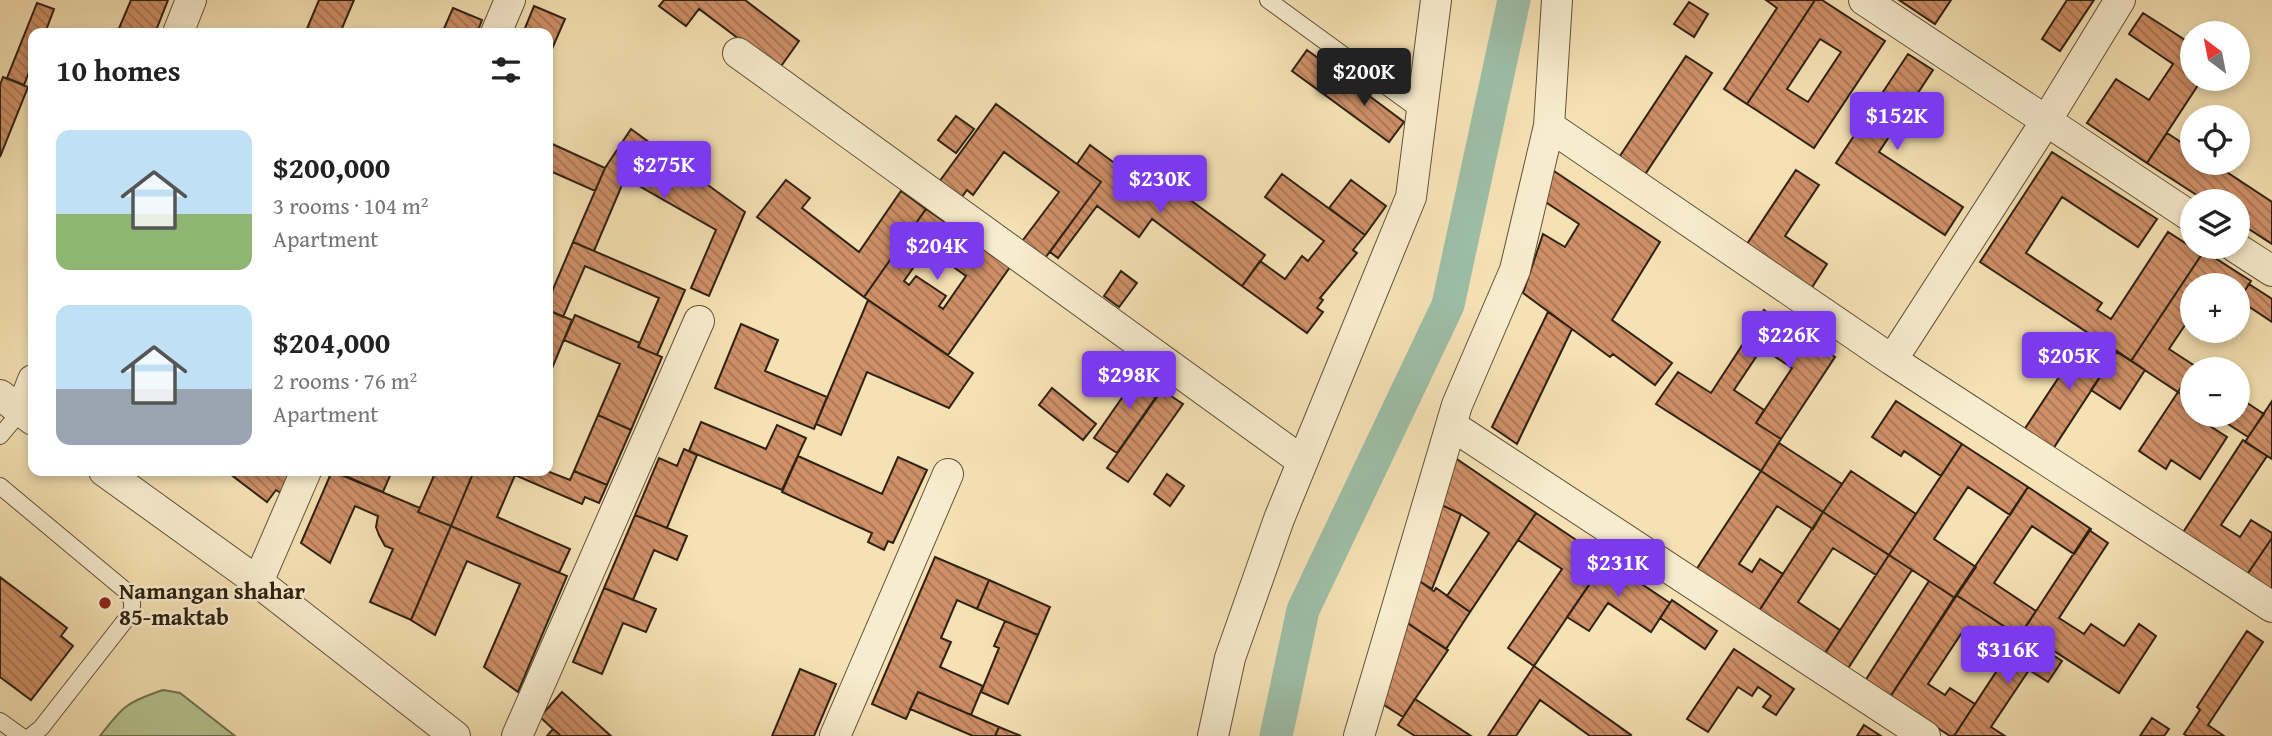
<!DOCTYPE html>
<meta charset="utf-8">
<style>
body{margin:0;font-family:"Gentium Book Plus",serif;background:#f6f6f6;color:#222;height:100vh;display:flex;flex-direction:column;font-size:26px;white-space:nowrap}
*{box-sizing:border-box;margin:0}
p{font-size:23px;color:#767676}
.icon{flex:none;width:38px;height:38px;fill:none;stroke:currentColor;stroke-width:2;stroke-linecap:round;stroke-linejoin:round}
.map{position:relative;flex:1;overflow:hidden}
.panel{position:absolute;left:28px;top:28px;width:525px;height:448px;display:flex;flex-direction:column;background:#fff;border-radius:14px;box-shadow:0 4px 10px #0003}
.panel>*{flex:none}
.needle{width:46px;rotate:328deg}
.buttons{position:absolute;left:2180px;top:21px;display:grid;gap:14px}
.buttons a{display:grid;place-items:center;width:70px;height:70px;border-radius:50%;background:#fff;box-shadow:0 4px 10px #0003;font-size:35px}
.price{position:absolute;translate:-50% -60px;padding:0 16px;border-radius:7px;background:#7c3aed;color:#fff;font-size:23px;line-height:46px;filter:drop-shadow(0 2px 4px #0008)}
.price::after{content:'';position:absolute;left:50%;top:42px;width:21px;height:16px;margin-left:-10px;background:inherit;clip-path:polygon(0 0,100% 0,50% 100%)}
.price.current{background:#222;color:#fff}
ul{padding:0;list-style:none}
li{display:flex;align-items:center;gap:21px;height:175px;padding:0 28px}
li span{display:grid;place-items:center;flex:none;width:196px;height:140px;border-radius:14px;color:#555}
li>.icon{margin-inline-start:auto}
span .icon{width:84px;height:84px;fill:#fffc;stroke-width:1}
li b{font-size:30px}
h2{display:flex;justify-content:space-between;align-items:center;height:84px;padding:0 28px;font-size:30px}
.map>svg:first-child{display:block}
.pitch{fill:#b6c491;stroke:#727352;stroke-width:2}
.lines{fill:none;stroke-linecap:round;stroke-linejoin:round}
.canal{stroke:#9dbea7;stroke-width:33}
.building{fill:url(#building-back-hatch);stroke:#2f2212;stroke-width:2;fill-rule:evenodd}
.lane-casing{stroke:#60523a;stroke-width:18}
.street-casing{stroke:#60523a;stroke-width:32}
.lane{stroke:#f8ecce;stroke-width:16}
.street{stroke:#f8ecce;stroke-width:30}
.poi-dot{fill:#8f2418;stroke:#f8ecce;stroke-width:2.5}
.labels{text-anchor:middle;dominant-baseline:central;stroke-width:5;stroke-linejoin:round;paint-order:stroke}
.poi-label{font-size:23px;font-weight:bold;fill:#2f2212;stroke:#f8ecce;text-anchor:start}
</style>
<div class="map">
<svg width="2272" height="736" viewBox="0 0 2272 736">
<defs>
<pattern id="building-back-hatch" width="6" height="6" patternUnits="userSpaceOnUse" patternTransform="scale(1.75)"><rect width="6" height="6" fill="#cf9068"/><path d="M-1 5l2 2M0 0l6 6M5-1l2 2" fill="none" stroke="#a87554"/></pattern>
</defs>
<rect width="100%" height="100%" fill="#f5e1b4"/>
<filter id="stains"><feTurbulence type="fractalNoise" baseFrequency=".00286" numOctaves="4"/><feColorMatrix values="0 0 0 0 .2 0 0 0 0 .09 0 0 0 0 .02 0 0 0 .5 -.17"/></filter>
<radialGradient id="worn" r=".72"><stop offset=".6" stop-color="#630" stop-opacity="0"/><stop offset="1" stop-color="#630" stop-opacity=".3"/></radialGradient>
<path class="pitch" d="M163,690L180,693L235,736H100C123,706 127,702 163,690Z"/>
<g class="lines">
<path class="canal" d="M1276,736L1303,610L1448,305L1514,0"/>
</g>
<path class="building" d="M131,0H168L155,33H117Z
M319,0H354L340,33H312L306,31Z
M664,0H745L799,41L779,69L699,9L686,26L659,6Z
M1766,0H1815L1747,104L1724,89L1777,8Z
M1815,0H1822L1885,41L1814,148L1747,104ZM1820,39L1841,52L1808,102L1787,89Z
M1899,0H1951L1935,24Z
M2067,0H2094L2060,51L2042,39Z
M1689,2L1708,14L1694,37L1674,24Z
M37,3L54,9L45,33H33V62L24,85L7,78Z
M534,6L565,19L548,58V33H523Z
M453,8L482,20L477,33H442Z
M2143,13L2193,45V79H2202L2147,163L2087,123L2116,79L2149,100L2173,64L2129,34Z
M1307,50L1340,74L1325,95L1292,71Z
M1908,54L1933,70L1879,152L1963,207L1945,235L1836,163Z
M1686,56L1712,73L1642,179L1616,162Z
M1340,74L1404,122L1389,142L1325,95Z
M3,77L28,87L0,157V85Z
M996,104L1101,182L1040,265L1017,248L1059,192L1004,152L973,195L967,190L961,198L939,182Z
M956,116L974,129L956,153L938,140Z
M631,129L745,212L709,296L691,288L716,230L625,178L594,251L573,242L605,168Z
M2167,133L2193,150V163H2213L2272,202V244L2238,222V201H2206L2147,163Z
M548,142L605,168L595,191L548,170Z
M1090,145L1128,173L1137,161L1265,255L1242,286L1152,219L1139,237L1097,206L1058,258L1050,252L1101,182L1077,164Z
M2052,152L2157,219L2138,247L2062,197L2026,253L2102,303L2097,310L2111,319L2168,232L2202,254L2131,361L1980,262Z
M1796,170L1819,185L1785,236L1827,264L1809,292L1743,250Z
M1554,171L1660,242L1612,320L1672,363L1655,385L1613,354L1610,357L1523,293L1543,234L1565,247L1579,224L1544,201Z
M1282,174L1365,235L1353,250L1357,253L1320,298L1323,300L1317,308L1323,312L1307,333L1242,286L1260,261L1285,279L1302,256L1308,261L1324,241L1265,197Z
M786,180L810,198L802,208L859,252L901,191L926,209L864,297L757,217Z
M1351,180L1386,206L1365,235L1329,208Z
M926,209L1010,267L948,355L864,297ZM927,248L966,276L943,309L939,306L946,296L916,276L909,285L904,281Z
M573,242L685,290L657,355L638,347L659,298L585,266L563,317L548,310V301Z
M2204,251L2251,281L2238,301V285H2193V313L2169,349L2195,366L2178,392L2131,361Z
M1121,271L1137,283L1119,307L1104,296Z
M2249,284L2272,299V322L2239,300Z
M868,300L973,373L949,408L867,372L841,435L816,424Z
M548,310L572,320L548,378Z
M1764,310L1835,357L1781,439L1756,423L1792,368L1747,338Z
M1548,312L1572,329L1517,444L1492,427Z
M575,315L640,343L638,347L662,357L631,430L598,415L620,364L564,340Z
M741,324L778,340L765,371L827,397L814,429L715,388Z
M2088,333L2117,351L2051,452L2022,433Z
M1743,344L1758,354L1734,390L1764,410L1756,423L1781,439L1761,471L1656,404L1678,372L1711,393Z
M2117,351L2145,370L2120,409L2091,390Z
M1142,369L1165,384L1117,453L1094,438Z
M1052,388L1096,424L1083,440L1039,405Z
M1162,390L1183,404L1128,482L1107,468Z
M2178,392L2193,401V415L2227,437L2200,479L2171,460L2166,469L2139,451Z
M2238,397L2264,414L2248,437L2214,415H2238Z
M1896,401L1962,444L1941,476L1904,451L1901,456L1872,437Z
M2272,401V459L2245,442Z
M598,415L631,430L607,485L574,471Z
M701,422L766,449L777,425L806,438L782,490L689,451Z
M2243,440L2267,456L2221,525L2240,537L2251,520L2272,533V538L2244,579L2180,537Z
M1779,443L1842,484L1823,512L1761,471Z
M1962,444L2028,487L2010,515L1968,487L1934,539L1976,567L1955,598L1889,555Z
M684,449L697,455L667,528L635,515L659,458L677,466Z
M1451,455L1536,513L1470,612L1447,596L1489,533L1461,514L1437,503Z
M798,456L882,494L898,457L927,470L893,543L888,541L884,550L868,542L872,533L782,492Z
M226,471H296L285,496L276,490L267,502Z
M332,471L420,508L418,512L451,526L411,620L370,602L393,549L385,546L379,535L376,527L378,516L355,506L330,563L301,543Z
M333,471H392L383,492Z
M436,471H474L451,526L418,512Z
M474,471H547L570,480L574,471L607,485L599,503L585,497L582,504L515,475L497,517L570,549L559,573L451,526Z
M1761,471L1823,512L1813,529L1777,506L1739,564L1752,572L1760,559L1783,574L1757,614L1694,573Z
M1851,471L1916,514L1889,555L1823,512Z
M1167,474L1184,486L1170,506L1154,494Z
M2028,487L2091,529L2074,554L2032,526L1994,583L2036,611L2019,636L1956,595Z
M1437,503L1461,514L1432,589L1416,579Z
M1823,512L1889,555L1876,575L1833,548L1798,602L1840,630L1823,656L1757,614Z
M1536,513L1606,560L1534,666L1508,648L1562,569L1518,540Z
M635,515L687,536L677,560L654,550L633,600L604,588Z
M451,526L567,576L518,692L484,667L520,584L467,561L435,635L411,620Z
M2089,530L2108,543L2059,618L2084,634L2091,624L2124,646L2139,624L2156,636L2119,693L2023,631Z
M2272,538V598L2244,579Z
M1889,555L1912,570L1845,673L1822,658Z
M935,557L989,580L977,609L957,600L941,638L951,642L940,667L983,686L971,715L918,692L906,719L872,704Z
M1606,560L1670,603L1651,632L1608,603L1589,631L1567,617Z
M1412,576L1434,591L1436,588L1470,612L1446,649L1400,618Z
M0,577L67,628L61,636L73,646L31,700L0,677Z
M989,580L1050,607L1038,635L977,609Z
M1929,581L1955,598L1890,697L1865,681Z
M604,588L656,609L646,632L623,623L602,674L573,662Z
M1956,595L2019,636L1998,669L1968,650L1973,642L1961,634L1928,684L1945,695L1950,688L1975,704L1954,736H1950L1890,697Z
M1672,600L1717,631L1705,649L1660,618Z
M1400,618L1448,650L1403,717L1376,700Z
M1005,621L1038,635L1008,704L981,692L999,648L994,646Z
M2247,631L2263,642L2208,725L2224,736H2187L2184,734L2200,710L2197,707Z
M2021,634L2062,661L2048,682L2029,670L1991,727L2005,736H1954Z
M1734,649L1794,689L1776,715L1763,707L1771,696L1758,687L1752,696L1738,687L1708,732L1687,719Z
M1534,666L1631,735L1630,736H1590L1540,700L1516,736H1488Z
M800,669L836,684L814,736H772Z
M562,692L611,736H561L553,729L540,717Z
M918,692L999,727L995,736H973L910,709Z
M1415,699L1471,736H1415L1398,725Z
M2152,718L2169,729L2164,736H2140Z
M1864,725L1881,736H1857Z
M999,727L1021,736H995Z
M553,729L561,736H547Z"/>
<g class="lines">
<defs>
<path id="lane" d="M1268,0L1423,113
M0,436L21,411
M0,486L126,591C133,599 133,604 131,613L41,728L31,736
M0,721L21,736"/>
<path id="street" d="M1864,0L2193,218
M178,33L191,0
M496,33L510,0
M738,53L1302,461
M1549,126L1892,360L2272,607
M2235,247L2272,271
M1892,360L2046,121L2120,0
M0,395L33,420
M21,411L33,380
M1451,425L1925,736
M104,471L258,582L455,736
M258,582L306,471
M517,736L699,321
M835,736L948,474
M1213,736L1230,658L1279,519L1411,197L1436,0
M1359,736L1457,405L1515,270L1549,126L1557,0"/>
</defs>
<use href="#lane" class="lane-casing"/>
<use href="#street" class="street-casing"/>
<use href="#lane" class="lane"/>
<use href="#street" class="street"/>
</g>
<circle class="poi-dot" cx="105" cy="603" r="7"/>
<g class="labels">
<g class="poi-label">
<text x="119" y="590">Namangan shahar<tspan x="119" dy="26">85-maktab</tspan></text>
</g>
</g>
<rect width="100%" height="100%" filter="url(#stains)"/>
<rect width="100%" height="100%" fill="url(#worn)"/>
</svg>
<div class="buttons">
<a><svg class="needle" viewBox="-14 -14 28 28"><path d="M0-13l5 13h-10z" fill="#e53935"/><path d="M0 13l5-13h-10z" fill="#767676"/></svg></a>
<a><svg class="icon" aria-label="locate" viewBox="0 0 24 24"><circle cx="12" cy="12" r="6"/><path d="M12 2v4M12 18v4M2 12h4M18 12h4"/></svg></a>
<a><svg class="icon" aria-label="layers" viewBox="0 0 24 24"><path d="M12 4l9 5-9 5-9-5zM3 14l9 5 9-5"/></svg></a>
<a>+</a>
<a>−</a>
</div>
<b class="price current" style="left:1364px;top:108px">$200K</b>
<b class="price" style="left:1897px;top:152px">$152K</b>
<b class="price" style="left:664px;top:201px">$275K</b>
<b class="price" style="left:1160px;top:215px">$230K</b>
<b class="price" style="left:937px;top:282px">$204K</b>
<b class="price" style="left:1789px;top:371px">$226K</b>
<b class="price" style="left:2069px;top:392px">$205K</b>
<b class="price" style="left:1129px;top:411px">$298K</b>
<b class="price" style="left:1618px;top:599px">$231K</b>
<b class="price" style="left:2008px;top:686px">$316K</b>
<section class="panel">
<h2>10 homes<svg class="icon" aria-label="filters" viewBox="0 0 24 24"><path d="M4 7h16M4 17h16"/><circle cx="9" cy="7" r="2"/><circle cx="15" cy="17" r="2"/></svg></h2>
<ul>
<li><span style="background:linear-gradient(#bfe0f5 60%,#8fb573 0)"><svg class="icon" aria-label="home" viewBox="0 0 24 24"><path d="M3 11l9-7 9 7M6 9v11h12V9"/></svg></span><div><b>$200,000</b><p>3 rooms · 104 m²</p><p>Apartment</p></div></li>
<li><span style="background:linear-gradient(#bfe0f5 60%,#9aa5b1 0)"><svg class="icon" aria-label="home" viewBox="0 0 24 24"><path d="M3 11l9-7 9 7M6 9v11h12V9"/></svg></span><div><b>$204,000</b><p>2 rooms · 76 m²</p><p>Apartment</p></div></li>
</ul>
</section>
</div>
